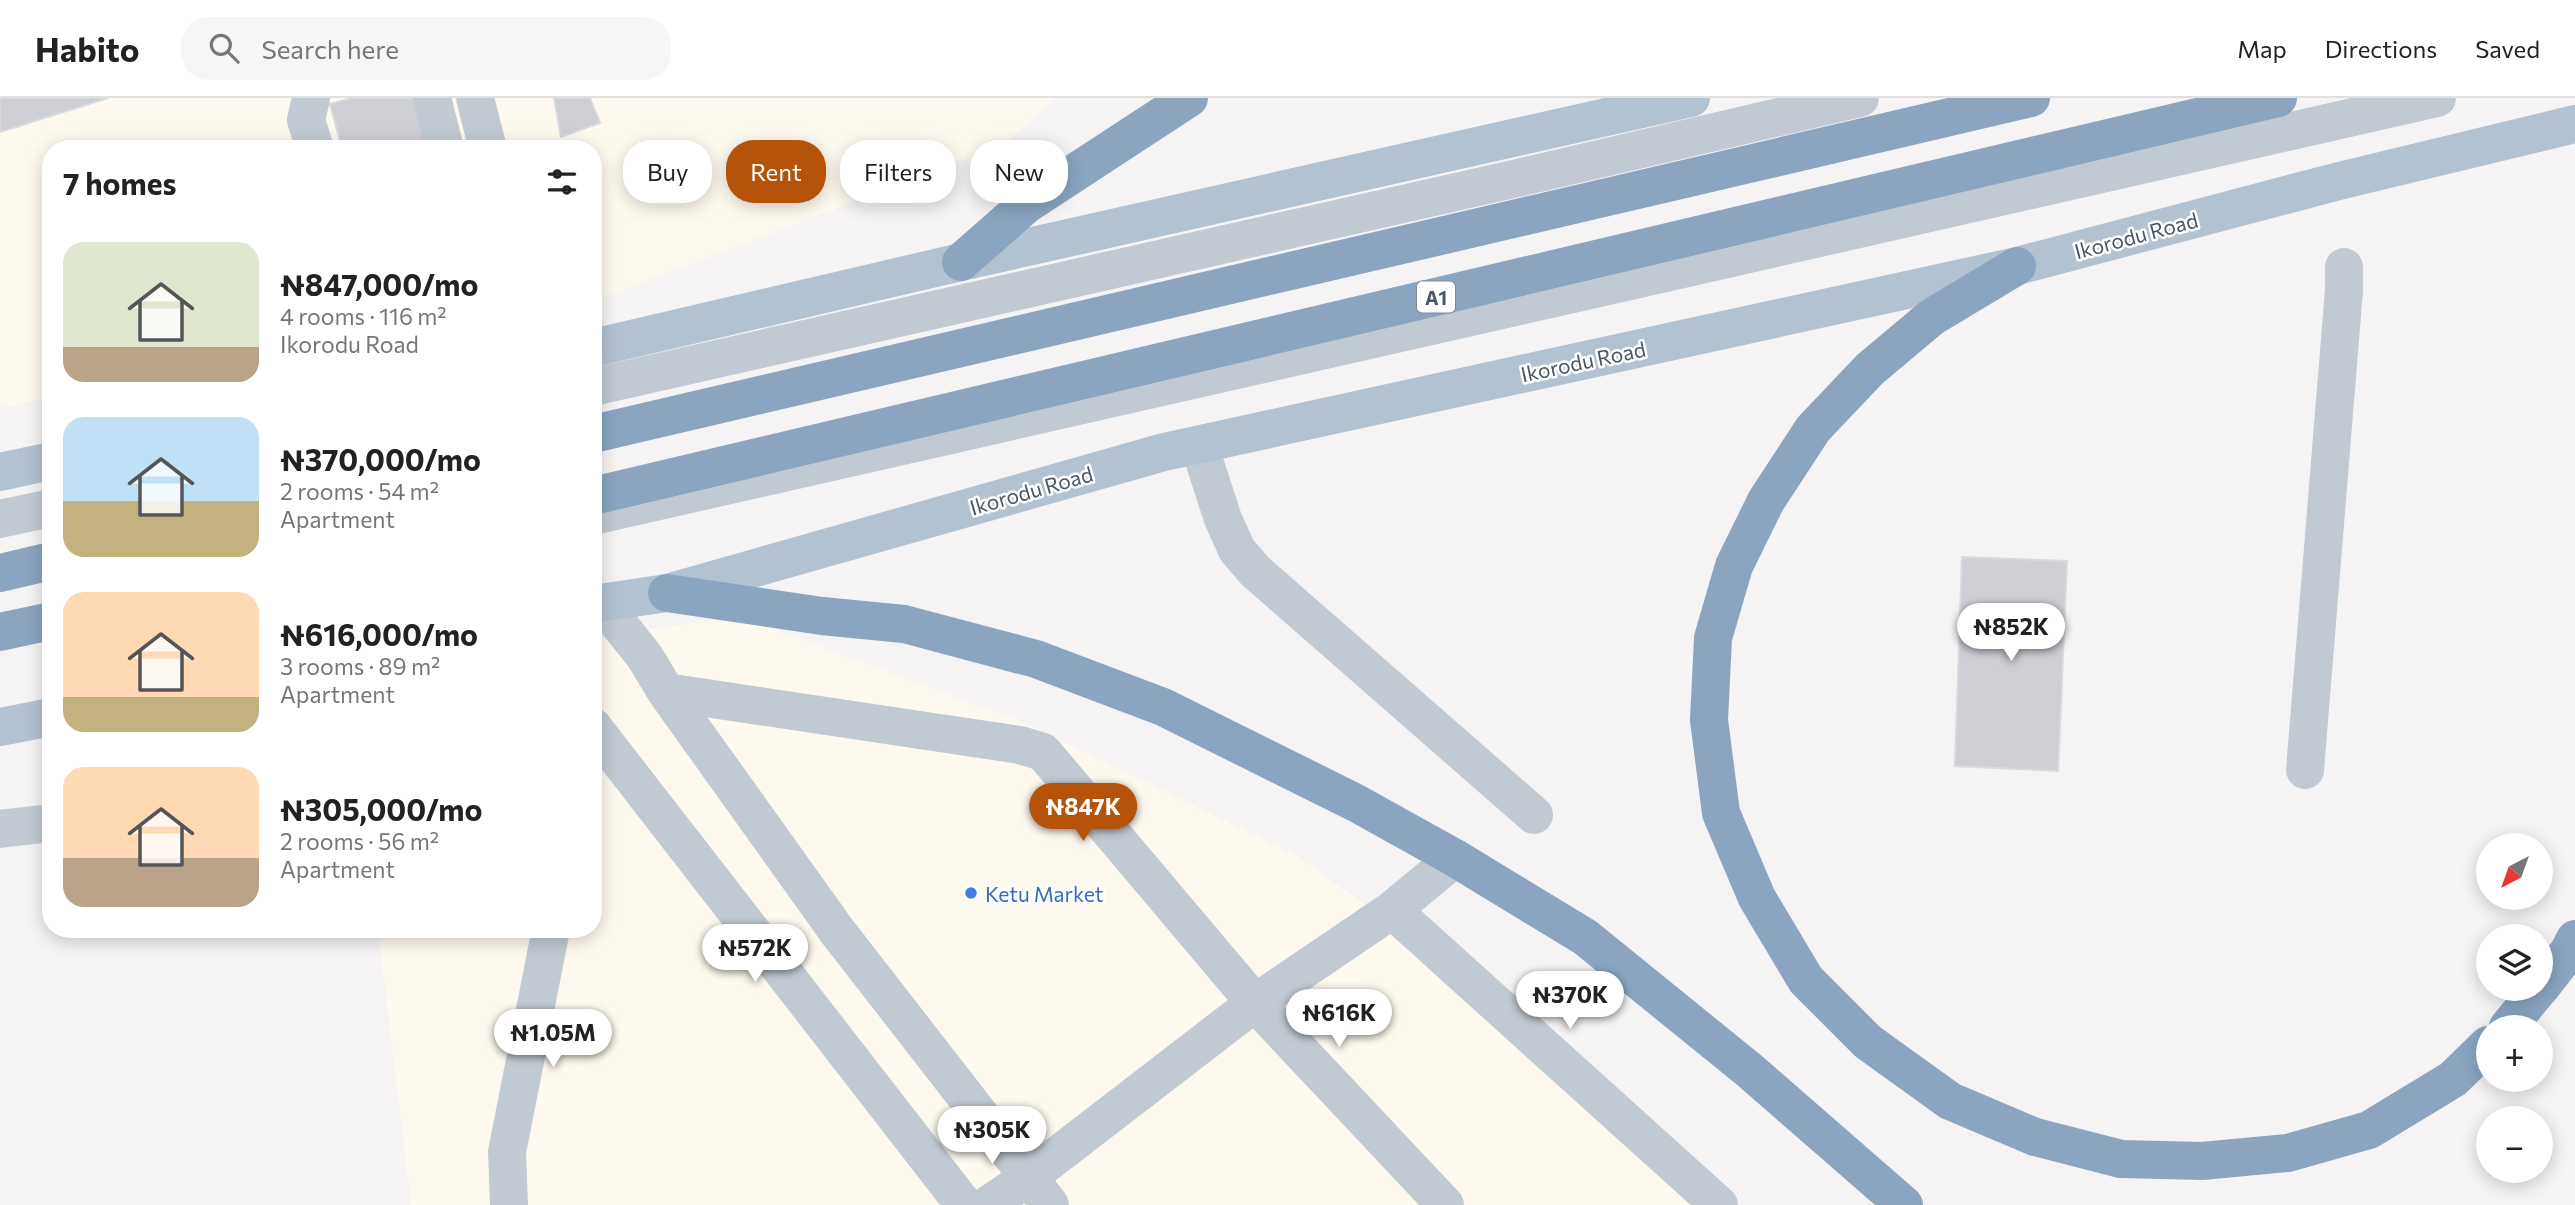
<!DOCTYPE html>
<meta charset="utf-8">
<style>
body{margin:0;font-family:Commissioner,sans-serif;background:#f6f6f6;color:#222;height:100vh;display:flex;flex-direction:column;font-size:26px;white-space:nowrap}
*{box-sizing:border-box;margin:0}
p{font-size:23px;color:#767676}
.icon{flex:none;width:38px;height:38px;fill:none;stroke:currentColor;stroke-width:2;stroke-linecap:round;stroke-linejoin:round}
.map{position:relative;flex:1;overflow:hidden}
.panel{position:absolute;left:42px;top:42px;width:560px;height:798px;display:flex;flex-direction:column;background:#fff;border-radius:28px;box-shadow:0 4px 18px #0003}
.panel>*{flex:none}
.banner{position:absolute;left:623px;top:42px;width:665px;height:63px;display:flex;gap:14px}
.needle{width:46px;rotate:221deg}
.controls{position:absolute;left:2476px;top:735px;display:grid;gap:14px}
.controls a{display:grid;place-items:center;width:77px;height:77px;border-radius:50%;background:#fff;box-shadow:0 4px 18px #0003;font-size:35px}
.price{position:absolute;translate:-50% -60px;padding:0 16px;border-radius:24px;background:#fff;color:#222;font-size:23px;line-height:46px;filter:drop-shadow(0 2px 4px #0008)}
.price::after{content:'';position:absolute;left:50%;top:42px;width:21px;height:16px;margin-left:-10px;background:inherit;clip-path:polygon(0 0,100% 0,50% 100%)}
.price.current{background:#b45309;color:#fff}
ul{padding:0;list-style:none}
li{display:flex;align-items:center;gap:21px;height:175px;padding:0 21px}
li span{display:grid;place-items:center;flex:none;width:196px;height:140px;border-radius:21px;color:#555}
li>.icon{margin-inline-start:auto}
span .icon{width:84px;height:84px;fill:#fffc;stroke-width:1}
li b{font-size:30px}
h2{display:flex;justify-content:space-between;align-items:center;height:84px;padding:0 21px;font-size:30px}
.tag{padding:0 24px;border-radius:28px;background:#fff;box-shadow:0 4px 18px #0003;font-size:24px;line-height:63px}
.tag.current{background:#b45309;color:#fff}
header{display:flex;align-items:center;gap:42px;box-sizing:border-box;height:98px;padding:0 35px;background:#fff;border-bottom:2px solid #e0e0e0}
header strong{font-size:33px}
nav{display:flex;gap:38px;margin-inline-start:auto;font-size:24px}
.search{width:490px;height:63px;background:#f6f6f6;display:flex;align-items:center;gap:18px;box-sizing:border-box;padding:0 24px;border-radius:28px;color:#767676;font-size:26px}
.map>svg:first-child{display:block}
.commercial{fill:#fdf9ef}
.building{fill:#cdcfd5;stroke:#d7d9de;stroke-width:2}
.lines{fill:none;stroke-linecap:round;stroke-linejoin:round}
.minor{stroke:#c1cad2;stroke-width:38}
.major{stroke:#b3c2d1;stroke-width:38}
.highway{stroke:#8ba5c1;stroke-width:38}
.shop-dot{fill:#3f7fe0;stroke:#fff;stroke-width:2.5}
.labels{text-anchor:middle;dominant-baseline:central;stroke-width:5;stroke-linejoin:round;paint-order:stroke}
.shield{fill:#fff;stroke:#808990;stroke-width:2}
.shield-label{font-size:19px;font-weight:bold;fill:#4a5661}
.street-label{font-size:21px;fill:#4a5661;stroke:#fff}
.shop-label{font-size:21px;fill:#366cbe;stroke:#fff;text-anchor:start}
</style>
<header>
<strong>Habito</strong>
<div class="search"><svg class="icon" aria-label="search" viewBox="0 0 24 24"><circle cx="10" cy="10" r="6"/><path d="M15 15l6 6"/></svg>Search here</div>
<nav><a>Map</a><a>Directions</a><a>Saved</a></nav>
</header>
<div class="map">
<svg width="2575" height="1107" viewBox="0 0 2575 1107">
<rect width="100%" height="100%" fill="#f5f3f3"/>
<path class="commercial" d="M0,0H1056L1003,47L593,203V51H51V299L0,310Z
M739,518L1025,625L1297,758L1531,924L1729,1107H411L378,831H593V540Z"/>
<path class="building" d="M0,0H108L0,34Z
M353,0H416L431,51H342L330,6Z
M554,0H590L600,25L561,39Z
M1962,459L2067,463L2058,673L1955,668Z"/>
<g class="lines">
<path class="minor" d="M311,0L306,22L315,51
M432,0L445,51
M475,0L488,51
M593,289L1518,80L1860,0
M1199,347L1223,421L1237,452L1255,473L1534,717
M593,418L2437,0
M0,421L51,410
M602,505L645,559L666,594L837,833L1050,1107
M666,594L1020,647L1043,654L1255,905L1029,1079L988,1107
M593,629L964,1107
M2305,672L2344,192V169
M0,731L51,725
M1455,760L1392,812L1719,1107
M1392,812L1255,905L1445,1107
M509,1107L507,1054L551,831"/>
<path class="major" d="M593,250L961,164L1691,0
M0,374L51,363
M593,506L667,495L1164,354L2017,168L2339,83L2575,26
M0,629L51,619"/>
<path class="highway" d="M961,164L1027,106L1189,0
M2017,168L1932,219L1870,271L1813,331L1766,403L1734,468L1713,540L1709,622L1721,715L1757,800L1806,882L1868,944L1950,1003L2035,1039L2121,1061L2202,1063L2288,1055L2369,1032L2453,981L2488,947
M593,336L2031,0
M593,398L2278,0
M0,475L51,463
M667,495L822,518L904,526L1036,561L1163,609L1356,705L1455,760L1585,839L1749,972L1904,1107
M0,534L51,523
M2541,889L2569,853L2575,841
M2508,929L2539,891"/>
</g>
<circle class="shop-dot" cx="971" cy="795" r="7"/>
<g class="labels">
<rect class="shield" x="1417" y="183.5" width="38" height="31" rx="5"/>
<g class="shield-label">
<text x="1436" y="199">A1</text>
</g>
<g class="street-label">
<text transform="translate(2136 137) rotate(-15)">Ikorodu Road</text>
<text transform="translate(1583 263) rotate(-12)">Ikorodu Road</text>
<text transform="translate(1031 392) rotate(-16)">Ikorodu Road</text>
</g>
<g class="shop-label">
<text x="985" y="795">Ketu Market</text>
</g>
</g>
</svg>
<div class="controls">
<a><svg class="needle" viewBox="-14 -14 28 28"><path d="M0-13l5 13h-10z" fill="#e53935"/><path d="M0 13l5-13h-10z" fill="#767676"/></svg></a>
<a><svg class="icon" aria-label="layers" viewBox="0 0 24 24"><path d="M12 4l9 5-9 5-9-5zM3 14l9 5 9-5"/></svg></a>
<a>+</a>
<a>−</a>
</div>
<b class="price" style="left:2011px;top:565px">₦852K</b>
<b class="price current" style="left:1083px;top:745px">₦847K</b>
<b class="price" style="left:755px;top:886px">₦572K</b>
<b class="price" style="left:1570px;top:933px">₦370K</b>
<b class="price" style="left:1339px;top:951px">₦616K</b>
<b class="price" style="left:553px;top:971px">₦1.05M</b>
<b class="price" style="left:992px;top:1068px">₦305K</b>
<div class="banner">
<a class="tag">Buy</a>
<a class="tag current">Rent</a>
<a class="tag">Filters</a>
<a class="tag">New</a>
</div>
<section class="panel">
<h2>7 homes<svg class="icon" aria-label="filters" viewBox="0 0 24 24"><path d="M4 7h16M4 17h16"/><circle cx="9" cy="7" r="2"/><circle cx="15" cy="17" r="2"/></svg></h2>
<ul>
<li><span style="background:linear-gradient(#dfe7d0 75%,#b9a48a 0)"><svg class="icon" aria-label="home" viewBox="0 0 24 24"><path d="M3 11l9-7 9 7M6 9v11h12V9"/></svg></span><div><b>₦847,000/mo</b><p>4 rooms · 116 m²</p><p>Ikorodu Road</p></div></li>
<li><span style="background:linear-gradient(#bfe0f5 60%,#c2b280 0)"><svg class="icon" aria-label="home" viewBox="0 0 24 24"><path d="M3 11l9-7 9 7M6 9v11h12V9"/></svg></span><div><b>₦370,000/mo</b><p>2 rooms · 54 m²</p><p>Apartment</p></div></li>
<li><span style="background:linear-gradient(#ffd9b3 75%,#c2b280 0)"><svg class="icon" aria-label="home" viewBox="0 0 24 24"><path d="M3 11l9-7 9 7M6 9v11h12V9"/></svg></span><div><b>₦616,000/mo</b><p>3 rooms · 89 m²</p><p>Apartment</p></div></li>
<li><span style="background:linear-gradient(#ffd9b3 65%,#b9a48a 0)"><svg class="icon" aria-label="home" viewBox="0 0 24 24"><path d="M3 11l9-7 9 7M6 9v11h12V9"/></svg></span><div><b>₦305,000/mo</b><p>2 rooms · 56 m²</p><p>Apartment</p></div></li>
</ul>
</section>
</div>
